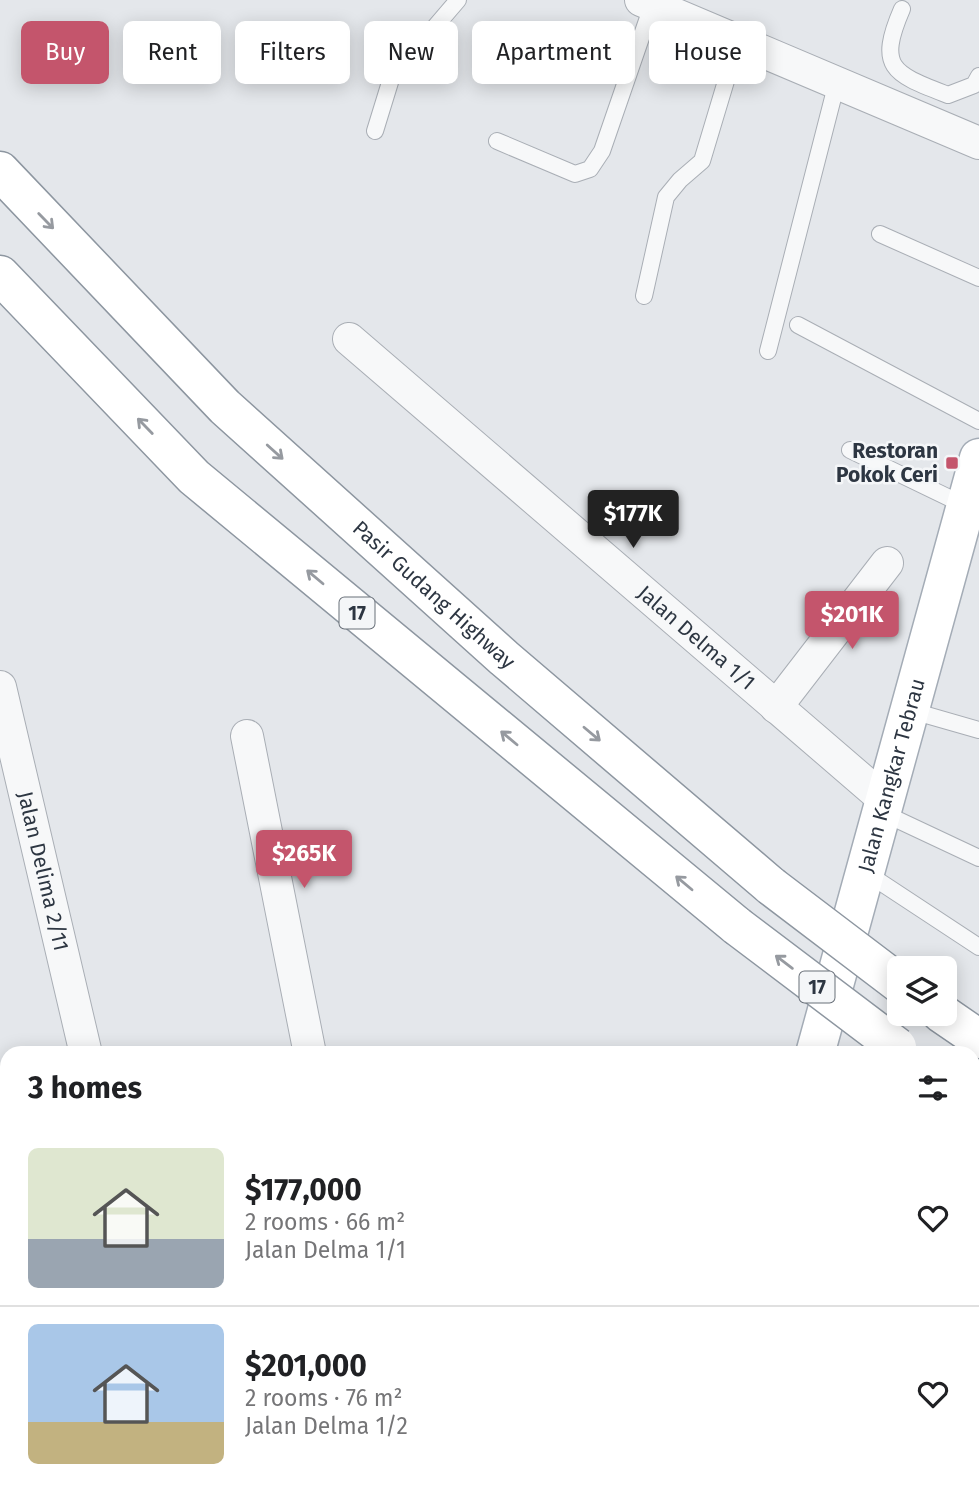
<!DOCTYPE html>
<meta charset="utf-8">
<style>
body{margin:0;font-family:"Fira Sans",sans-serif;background:#f2f2f2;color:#202124;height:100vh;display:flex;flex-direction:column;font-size:26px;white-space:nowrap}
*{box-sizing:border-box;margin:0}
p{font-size:23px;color:#757577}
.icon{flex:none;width:38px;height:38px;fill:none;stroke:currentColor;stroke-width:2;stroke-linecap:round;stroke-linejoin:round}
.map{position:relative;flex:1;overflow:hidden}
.side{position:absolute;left:0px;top:1046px;width:980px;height:450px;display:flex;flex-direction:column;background:#fff;border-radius:21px 21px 0 0;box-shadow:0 4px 18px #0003}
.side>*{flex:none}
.banner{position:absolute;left:21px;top:21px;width:938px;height:63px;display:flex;gap:14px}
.controls{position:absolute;left:887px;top:956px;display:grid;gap:14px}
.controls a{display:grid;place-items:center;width:70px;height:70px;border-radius:10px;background:#fff;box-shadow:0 4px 18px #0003;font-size:35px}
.price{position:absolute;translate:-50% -60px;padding:0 16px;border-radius:7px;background:#c4556c;color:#fff;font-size:23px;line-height:46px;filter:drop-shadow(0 2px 4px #0008)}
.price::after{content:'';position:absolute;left:50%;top:42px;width:21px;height:16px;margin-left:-10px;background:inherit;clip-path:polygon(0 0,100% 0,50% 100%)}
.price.current{background:#222;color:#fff}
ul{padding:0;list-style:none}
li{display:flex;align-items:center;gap:21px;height:175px;padding:0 28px}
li+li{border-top:2px solid #e0e0e0}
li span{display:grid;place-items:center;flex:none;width:196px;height:140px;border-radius:10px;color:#555}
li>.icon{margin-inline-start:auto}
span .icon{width:84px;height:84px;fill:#fffc;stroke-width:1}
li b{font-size:30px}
h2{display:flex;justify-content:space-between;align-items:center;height:84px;padding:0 28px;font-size:30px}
.tag{padding:0 24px;border-radius:10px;background:#fff;box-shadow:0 4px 18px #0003;font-size:24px;line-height:63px}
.tag.current{background:#c4556c;color:#fff}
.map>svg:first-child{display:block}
.building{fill:#bcc1c7}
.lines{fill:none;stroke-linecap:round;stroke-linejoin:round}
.service-casing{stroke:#a9aeb5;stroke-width:18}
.minor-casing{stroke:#a9aeb5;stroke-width:34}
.primary-casing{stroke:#a4acb6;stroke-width:41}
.trunk-casing{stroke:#8d96a0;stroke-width:41}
.service{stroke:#f7f8f9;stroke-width:16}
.minor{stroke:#f7f8f9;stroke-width:32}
.primary{stroke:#fff;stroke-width:38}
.trunk{stroke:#fff;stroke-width:38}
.trunk-bridge-casing{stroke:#8d96a0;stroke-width:41;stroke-linecap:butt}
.trunk-bridge{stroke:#fff;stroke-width:38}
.oneway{stroke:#969aa0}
.poi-dot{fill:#c4556c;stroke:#f4f6f8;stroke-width:2.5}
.labels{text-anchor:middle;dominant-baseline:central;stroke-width:5;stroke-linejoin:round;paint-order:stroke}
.shield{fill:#f4f6f8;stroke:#697079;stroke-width:2}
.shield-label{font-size:19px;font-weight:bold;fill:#2d3642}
.poi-label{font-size:21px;font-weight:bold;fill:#2d3642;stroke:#f4f6f8;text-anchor:end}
.street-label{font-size:21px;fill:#2d3642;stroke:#f4f6f8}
</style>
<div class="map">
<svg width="979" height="1495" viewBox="0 0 979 1495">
<rect width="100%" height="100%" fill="#e4e7eb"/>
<path class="building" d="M0,1447L7,1448V1489H323L351,1495H0Z"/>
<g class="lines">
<defs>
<path id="service" d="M902,9C876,69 894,74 948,95L974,85L979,76
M375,131L395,66L422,42L458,0
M497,141L575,174L590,169L602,151L652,6
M880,234L979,278
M644,296L666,197L680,180L702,161L738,41
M798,325L979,421
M768,351L837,82
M850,450L966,506
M909,710L979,730
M881,812L979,858
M865,872L979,947"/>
<g id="minor">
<path d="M641,0L979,143"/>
<path id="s1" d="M349,339L885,800"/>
<path id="s2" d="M0,687L86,1054"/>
<path d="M776,707L887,563"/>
<path d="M247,736L310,1054"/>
<path d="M0,1182L7,1181"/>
<path d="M973,1211L979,1214"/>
</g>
<g id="primary">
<path id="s3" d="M815,1054L979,458"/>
<path d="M0,1294H7"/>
<path d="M0,1347H7"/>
<path d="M697,1495L699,1489"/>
</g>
<g id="trunk">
<path id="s4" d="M0,171L225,407L504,658L771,886"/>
<path d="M0,275L194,477L737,926"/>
<path d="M941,1013L979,1039"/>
<path d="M973,1099L979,1103"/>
</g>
</defs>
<use href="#service" class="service-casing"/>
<use href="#minor" class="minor-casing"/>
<use href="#primary" class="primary-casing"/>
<use href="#trunk" class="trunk-casing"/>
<use href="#service" class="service"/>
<use href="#minor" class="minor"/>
<use href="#primary" class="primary"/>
<use href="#trunk" class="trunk"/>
<defs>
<path id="trunk-bridge" d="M771,886L900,984
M737,926L897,1047"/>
</defs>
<use href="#trunk-bridge" class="trunk-bridge-casing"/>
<use href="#trunk-bridge" class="trunk-bridge"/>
</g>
<defs><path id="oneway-shaft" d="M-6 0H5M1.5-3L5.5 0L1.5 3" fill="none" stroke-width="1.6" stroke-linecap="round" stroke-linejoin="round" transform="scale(1.75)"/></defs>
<g class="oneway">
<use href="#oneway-shaft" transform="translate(46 221) rotate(46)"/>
<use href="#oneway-shaft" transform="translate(145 426) rotate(-134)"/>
<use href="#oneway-shaft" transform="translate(275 452) rotate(42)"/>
<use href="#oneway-shaft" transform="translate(315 577) rotate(-140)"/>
<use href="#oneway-shaft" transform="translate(592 734) rotate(40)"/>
<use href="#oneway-shaft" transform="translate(509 738) rotate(-140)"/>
<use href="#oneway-shaft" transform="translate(684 883) rotate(-140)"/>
<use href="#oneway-shaft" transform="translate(784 962) rotate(-143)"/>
</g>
<rect class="poi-dot" x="945" y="456" width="14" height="14" rx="3.5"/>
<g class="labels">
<g class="shield">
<rect x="339.5" y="597.5" width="35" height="31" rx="5"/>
<rect x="799.5" y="971.5" width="35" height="31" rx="5"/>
</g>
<g class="shield-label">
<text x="357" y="613">17</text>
<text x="817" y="987">17</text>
</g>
<g class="poi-label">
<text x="938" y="451">Restoran<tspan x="938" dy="24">Pokok Ceri</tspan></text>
</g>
<g class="street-label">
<text stroke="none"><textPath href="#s4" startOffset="607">Pasir Gudang Highway</textPath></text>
<text stroke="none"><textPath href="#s1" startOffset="458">Jalan Delma 1/1</textPath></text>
<text stroke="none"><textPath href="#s3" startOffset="289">Jalan Kangkar Tebrau</textPath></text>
<text stroke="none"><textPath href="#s2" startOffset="189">Jalan Delima 2/11</textPath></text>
</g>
</g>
</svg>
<div class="controls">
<a><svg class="icon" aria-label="layers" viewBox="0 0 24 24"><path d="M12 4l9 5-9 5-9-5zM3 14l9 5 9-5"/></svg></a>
</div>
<b class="price current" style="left:633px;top:550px">$177K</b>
<b class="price" style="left:852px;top:651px">$201K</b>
<b class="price" style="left:304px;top:890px">$265K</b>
<div class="banner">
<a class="tag current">Buy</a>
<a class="tag">Rent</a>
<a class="tag">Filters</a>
<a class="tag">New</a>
<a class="tag">Apartment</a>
<a class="tag">House</a>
</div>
<section class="side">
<h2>3 homes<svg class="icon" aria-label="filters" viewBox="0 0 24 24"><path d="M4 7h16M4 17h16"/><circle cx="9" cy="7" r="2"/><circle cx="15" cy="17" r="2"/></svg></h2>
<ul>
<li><span style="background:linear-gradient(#dfe7d0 65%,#9aa5b1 0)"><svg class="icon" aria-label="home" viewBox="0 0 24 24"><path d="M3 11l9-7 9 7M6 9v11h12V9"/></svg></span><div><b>$177,000</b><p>2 rooms · 66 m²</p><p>Jalan Delma 1/1</p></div><svg class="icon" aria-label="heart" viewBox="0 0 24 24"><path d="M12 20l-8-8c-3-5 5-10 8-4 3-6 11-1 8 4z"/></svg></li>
<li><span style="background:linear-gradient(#a9c7e8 70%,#c2b280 0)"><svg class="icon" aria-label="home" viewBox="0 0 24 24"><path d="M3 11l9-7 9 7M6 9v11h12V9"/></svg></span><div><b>$201,000</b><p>2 rooms · 76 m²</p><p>Jalan Delma 1/2</p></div><svg class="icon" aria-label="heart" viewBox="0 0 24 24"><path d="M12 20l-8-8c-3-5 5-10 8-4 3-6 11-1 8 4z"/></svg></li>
</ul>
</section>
</div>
